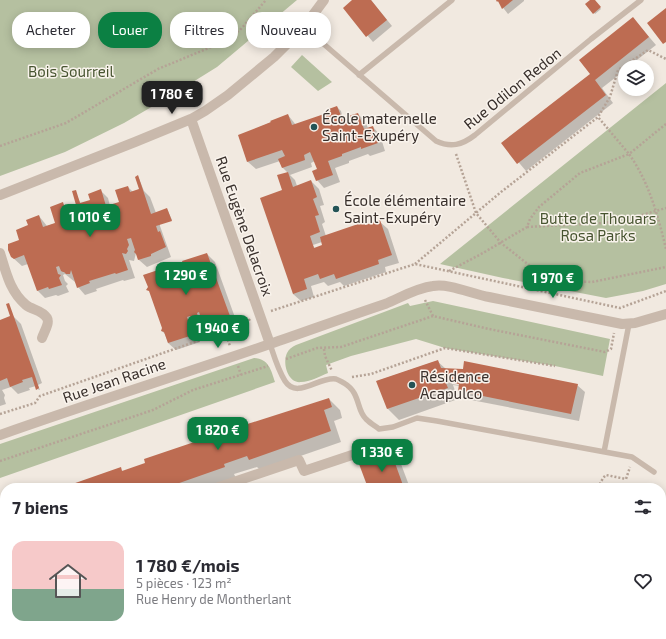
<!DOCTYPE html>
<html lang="fr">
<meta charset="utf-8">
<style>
body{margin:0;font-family:"Exo 2",sans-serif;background:#f2f2f3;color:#2b2b33;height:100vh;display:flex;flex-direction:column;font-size:15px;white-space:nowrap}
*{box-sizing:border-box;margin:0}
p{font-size:13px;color:#7c7c81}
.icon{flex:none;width:22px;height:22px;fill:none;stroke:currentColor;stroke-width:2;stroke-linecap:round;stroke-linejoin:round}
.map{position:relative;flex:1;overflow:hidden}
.side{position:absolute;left:0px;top:483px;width:666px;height:156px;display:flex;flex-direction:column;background:#fff;border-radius:16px 16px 0 0;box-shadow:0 2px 10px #0003}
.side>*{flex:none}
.banner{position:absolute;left:12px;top:12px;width:400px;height:36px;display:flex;gap:8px}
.controls{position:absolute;left:618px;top:60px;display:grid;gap:8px}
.controls a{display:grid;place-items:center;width:36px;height:36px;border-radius:50%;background:#fff;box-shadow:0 2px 10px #0003;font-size:20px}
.price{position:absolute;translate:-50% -34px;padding:0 9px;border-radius:8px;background:#0b8043;color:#fff;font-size:13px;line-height:26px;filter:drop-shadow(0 1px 2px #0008)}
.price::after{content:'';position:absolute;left:50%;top:24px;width:12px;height:9px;margin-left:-6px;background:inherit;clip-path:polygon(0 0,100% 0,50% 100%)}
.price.on{background:#222;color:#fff}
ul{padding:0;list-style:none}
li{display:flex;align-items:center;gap:12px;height:100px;padding:0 12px}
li+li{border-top:1px solid #e1e1e2}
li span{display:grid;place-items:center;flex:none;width:112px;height:80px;border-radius:12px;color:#555}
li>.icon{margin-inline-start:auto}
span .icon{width:48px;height:48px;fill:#fffc;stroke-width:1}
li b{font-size:17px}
h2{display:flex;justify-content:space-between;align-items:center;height:48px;padding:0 12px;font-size:17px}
.chip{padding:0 14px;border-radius:16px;background:#fff;box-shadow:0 2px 10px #0003;font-size:14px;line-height:36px}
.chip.on{background:#0b8043;color:#fff}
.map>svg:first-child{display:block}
.green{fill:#b5c0a0}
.shadow{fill:#0003;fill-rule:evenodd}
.building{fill:#bd6c52}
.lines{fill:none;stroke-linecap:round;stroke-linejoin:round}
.path{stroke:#b5a396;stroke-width:2.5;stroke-dasharray:2 2;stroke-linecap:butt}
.service{stroke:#c9b9ac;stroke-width:5.5}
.minor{stroke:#c9b9ac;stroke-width:10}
.tertiary{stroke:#c9b9ac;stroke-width:10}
.poi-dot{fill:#235356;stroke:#f9f3ec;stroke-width:1.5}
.labels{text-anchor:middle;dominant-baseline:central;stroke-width:3;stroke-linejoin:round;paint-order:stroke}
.park-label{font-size:15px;fill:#475430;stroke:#f9f3ec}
.street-label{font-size:15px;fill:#382f2b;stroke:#f9f3ec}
.poi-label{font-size:15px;fill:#382f2b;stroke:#f9f3ec;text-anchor:start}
</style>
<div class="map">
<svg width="666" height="639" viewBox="0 0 666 639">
<rect width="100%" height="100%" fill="#f1e9e0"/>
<path class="green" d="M0,0H297L217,67L172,95L124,123L65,152L0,176Z
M302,55L332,82L318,91L291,67Z
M666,83V284L643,291L606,298L503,278L440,264Z
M433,301L610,339L603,376L555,366L445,348L416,339L351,356L326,365L328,373C320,376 310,382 301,382C288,384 282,363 287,353C289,349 292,347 296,345L408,303L410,306Z
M254,358C269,359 271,370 275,382L0,478V444Z
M661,633L666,636V639H445L448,634H661Z
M43,634H345L347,639H42L41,637Z"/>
<path class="shadow" d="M354,0H371L392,26L373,42L344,8Z
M497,0H524V1L508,14Z
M592,0H594L601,9L595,14L587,4Z
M633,18L656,45L628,67H625V70L602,88L613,103L526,171L503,144L592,74Z
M337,107L341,111L343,119L358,114L365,121L368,128L373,127L380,135L385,151L370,156L368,154L349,161V163L335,168L340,182L324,188L317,180L318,170L315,161L311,163L312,167L290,175L295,180L297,186L311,181L319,189L324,205L320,206L325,222L322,224L326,236L364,223L366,226L380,222L388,229L399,263L385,267L386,272L344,286L340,282L328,286L324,282L311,286L314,297L301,301L293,294L283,190L288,173L282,167L280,161L256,169L248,162L239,136L288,115L296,125L327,114ZM322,242L324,246L315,249L313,245Z
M138,176L144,191L150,197L156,213L167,209L168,211L172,220L160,224V226L172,222L160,226L171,257L147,267L139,260L136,253L134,261L129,260L135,278L124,281L123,280L96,289L97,291L85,295L78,287L75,282L65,274L63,275L65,281L68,284L66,286L69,292L58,296L56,295L45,298L38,291L28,264L22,266L12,257L29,226L39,216L47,226L56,223L63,204L68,209L78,205L75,192L81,204L92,201L100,190L108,198L110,206L120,203L128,187L133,192L140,190Z
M207,254L215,262L237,323L212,331L206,326L202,328L198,323L194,325L200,342L176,350L168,343L165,334L162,331L170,267L174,272L185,268Z
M13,316L21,324L42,383L38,385L40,390L37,389L36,386L29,388L30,390L18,394L11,387L2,390L5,395L4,398L6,404L0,406V320L1,321Z
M437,361L446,369L577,385L585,392L579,421L466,399L459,391L460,386L453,385L458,399L399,420L388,409L377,381ZM452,382L464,386L452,384Z
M329,399L340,410L342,418L334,421L341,442L260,470L257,467L234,474L236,478L207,488H64L120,469L124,472L215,436L218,439Z
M390,453L401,464L410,488H369Z
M450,634H472L469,639H447Z
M483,636L488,639H481Z"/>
<path class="building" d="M352,0H371L387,20L366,37L343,8Z
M496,0H513L502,9L498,1L497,2Z
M590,0H595L601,7L593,14L585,4Z
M666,8V42L663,44L647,23Z
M633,17L649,37L595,80L606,95L517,164L501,143L590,74L579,60Z
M337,106L342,118L358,113L364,129L373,126L378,143L361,149V147L342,154V156L328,161L333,175L316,181L312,171L317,169L310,152L304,155L305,160L282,168L278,159L285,156L282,150L247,162L238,135L271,122L270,121L288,114L292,125L327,113L326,110Z
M288,172L293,187L311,180L317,197L313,199L319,215L315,216L320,232L310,236L314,248L322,245L320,237L364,222L365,225L380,220L392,255L378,260L379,264L336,279L334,274L320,279L318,274L304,279L307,289L293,294L260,198L282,190L277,175Z
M138,175L151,214L167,208L172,221L156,226L158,232L160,231L166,247L151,254V256L138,260L136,254L134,252L135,250L131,238L127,239L129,245L127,249L128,251L126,254L122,253L128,270L116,274L115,273L89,281L90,283L77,288L71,270L70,274H66L64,272H63L61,271L59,266L56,267L58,274L61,275L59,278L62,285L49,289L48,287L37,291L24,255L14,259L11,257L8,250V244L19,240L16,230L28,225L26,220L39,215L43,227L55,223L50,207L63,202L65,209L76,205L72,191L76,190L80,203L90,200L88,194L101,189L106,206L119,202L115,190L128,186L130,192L139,189L135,177Z
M207,253L230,316L203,324L199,312L197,313L198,317L197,320H193L190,316L187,317L193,335L168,343L164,332L161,331L162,328L149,291L146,290L148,287L143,275L170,266L171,272L184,267L182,261Z
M9,303L35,376L39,388L36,390L32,377L22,380L23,382L10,387L7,378L0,381V320L10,316L6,304Z
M438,360L441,368L463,369L464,361L578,384L571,414L458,391L459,384L445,381L448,388L387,409L376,381Z
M329,398L332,407L324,410L331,431L249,460L247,456L224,464L225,467L165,488H61L121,467L122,471L145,463L144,459L215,435L216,439L239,431L238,427Z
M391,452L404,488H368L359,464Z
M449,634H466L463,639H446Z"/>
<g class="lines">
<path class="path" d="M666,124L629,154C649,182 658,216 666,249
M0,146L66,123L158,69L216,45L240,30L266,0
M456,154L476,213L501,243L534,269L547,276L568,281L592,282L666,267
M527,227L604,223L628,219L666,208
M415,264L501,192L598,117L610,97L618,70L648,50L666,59
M449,271L483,253L527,227L530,219L539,207L580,173L629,154L598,117
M425,300L433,316
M271,311L415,264L620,308L666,291
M225,332L230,346
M324,349L325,356L332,371
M286,359L317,348L341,347L433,316L489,329L605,352L611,349L614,333
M238,366L241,375
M352,377L371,374L445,348L555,366
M0,414L35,403L40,396L246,324L250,319
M0,461L153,410L193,390L268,366
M598,488L603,478L606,475L626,479L630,467
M186,634V639
M259,634L260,639
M316,634L347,636
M272,639L276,634"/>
<path class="service" d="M304,27L436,141C451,148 462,145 475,135L591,39L641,0
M359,75L452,0
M270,344C274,356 278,370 285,381C297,400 319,376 336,379C339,380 342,382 344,383C361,393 356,410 366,419C370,423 375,426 379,429L393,427L417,418L437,421L632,457L654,472
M604,452L629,324"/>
<path class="minor" d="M191,119L270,344
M0,195L135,142L191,119L205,111L228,95L274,57L304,27L324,0
M0,253C6,272 10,292 26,305C32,310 42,310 47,318C50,323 44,332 42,338
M216,488L299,460L304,471L379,446
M0,549L5,563
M29,634L31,639
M392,639L407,634"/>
<path class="tertiary" d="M0,435C90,403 180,375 270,344C308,331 346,317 385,304C400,298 416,288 433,286C449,283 472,294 489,297L622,324L635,323L666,314"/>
</g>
<g class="poi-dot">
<circle cx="314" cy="127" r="4"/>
<circle cx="336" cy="209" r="4"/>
<circle cx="412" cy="385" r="4"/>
</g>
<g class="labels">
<g class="park-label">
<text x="71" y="71">Bois Sourreil</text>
<text x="598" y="218">Butte de Thouars<tspan x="598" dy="17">Rosa Parks</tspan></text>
</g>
<g class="street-label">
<text transform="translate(512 88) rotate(-39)">Rue Odilon Redon</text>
<text transform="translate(245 226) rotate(71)">Rue Eugène Delacroix</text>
<text transform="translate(114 380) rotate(-19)">Rue Jean Racine</text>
</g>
<g class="poi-label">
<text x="322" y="118">École maternelle<tspan x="322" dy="17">Saint-Exupéry</tspan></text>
<text x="344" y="200">École élémentaire<tspan x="344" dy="17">Saint-Exupéry</tspan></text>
<text x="420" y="376">Résidence<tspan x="420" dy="17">Acapulco</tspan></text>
</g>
</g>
</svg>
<div class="controls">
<a><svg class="icon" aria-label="layers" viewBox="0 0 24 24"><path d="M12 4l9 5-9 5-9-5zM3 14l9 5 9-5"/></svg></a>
</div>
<b class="price on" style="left:172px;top:115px">1 780 €</b>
<b class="price" style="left:90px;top:238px">1 010 €</b>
<b class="price" style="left:186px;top:296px">1 290 €</b>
<b class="price" style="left:553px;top:299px">1 970 €</b>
<b class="price" style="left:218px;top:349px">1 940 €</b>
<b class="price" style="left:218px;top:451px">1 820 €</b>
<b class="price" style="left:382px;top:473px">1 330 €</b>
<div class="banner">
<a class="chip">Acheter</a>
<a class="chip on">Louer</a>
<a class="chip">Filtres</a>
<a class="chip">Nouveau</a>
</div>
<section class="side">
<h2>7 biens<svg class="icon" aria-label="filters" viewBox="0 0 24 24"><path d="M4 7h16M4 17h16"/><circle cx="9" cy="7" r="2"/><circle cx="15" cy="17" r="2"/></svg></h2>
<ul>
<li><span style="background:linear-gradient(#f6c9c9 60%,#7fa58c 0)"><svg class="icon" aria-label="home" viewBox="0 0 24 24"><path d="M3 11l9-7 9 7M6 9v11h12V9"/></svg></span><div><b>1 780 €/mois</b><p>5 pièces · 123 m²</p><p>Rue Henry de Montherlant</p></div><svg class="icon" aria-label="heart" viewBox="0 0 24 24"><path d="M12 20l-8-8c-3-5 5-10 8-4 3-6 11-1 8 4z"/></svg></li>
</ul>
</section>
</div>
